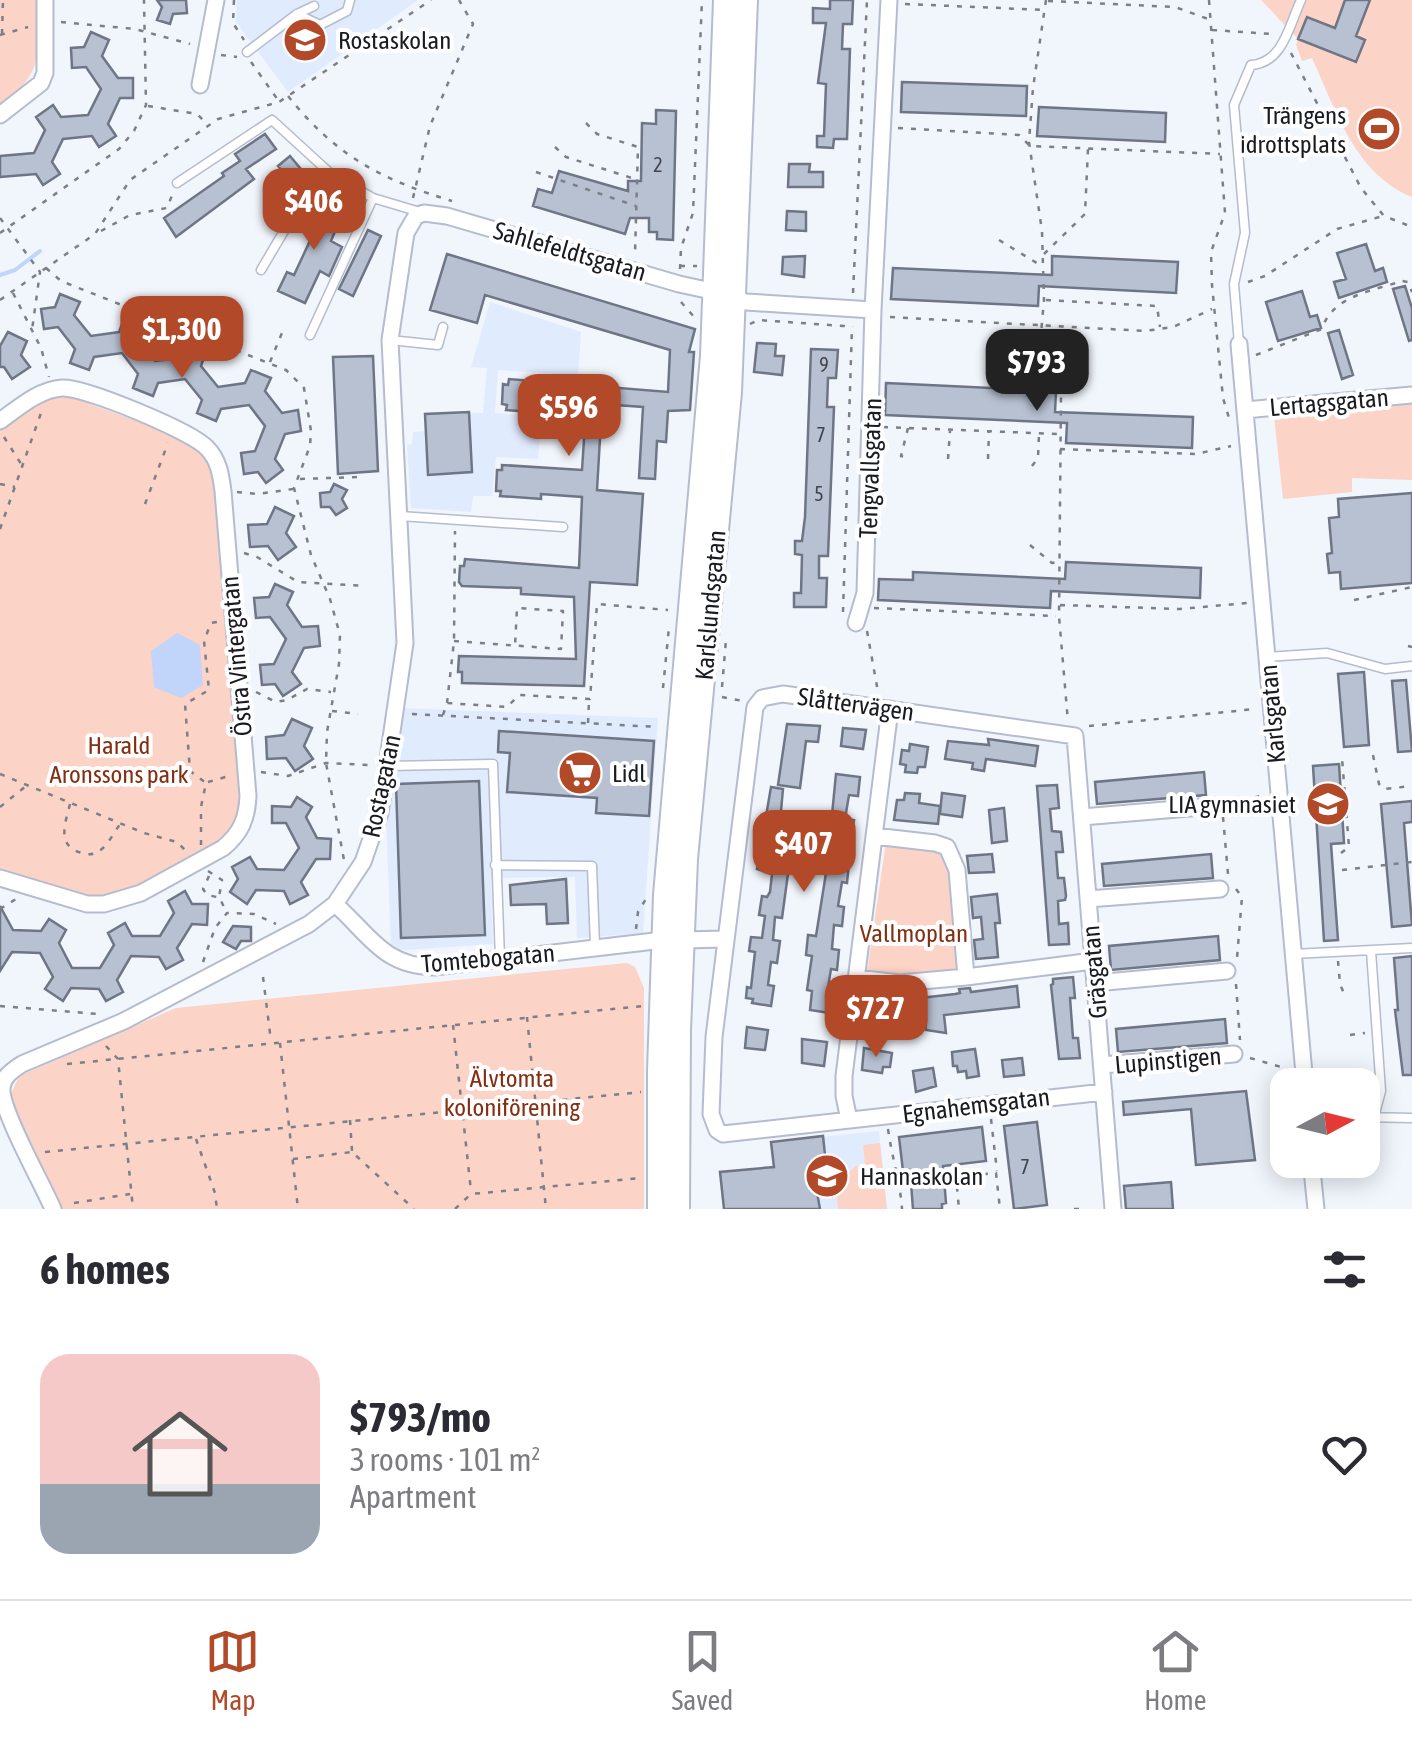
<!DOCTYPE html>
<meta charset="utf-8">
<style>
body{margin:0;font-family:"Asap Condensed",sans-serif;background:#f2f2f3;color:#2b2b33;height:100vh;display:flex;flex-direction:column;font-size:38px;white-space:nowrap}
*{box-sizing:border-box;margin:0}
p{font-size:32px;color:#7c7c81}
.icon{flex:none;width:55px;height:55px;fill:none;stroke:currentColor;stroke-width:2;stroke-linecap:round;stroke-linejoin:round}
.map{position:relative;height:1209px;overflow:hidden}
.sheet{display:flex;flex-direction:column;background:#fff;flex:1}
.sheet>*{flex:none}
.needle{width:65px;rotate:83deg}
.controls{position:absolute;left:1270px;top:1068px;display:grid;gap:20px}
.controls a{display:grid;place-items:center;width:110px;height:110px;border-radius:20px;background:#fff;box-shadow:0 5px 25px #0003;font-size:50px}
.price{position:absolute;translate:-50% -85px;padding:0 22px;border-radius:20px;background:#b24a29;color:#fff;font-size:32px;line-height:65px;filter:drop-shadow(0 2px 5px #0008)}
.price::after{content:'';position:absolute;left:50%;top:60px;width:30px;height:22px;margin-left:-15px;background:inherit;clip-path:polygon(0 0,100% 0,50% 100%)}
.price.on{background:#222;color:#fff}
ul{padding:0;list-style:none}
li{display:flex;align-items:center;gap:30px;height:250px;padding:0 40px}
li+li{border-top:2px solid #e1e1e2}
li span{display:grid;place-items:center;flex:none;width:280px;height:200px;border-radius:30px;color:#555}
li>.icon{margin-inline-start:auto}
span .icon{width:120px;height:120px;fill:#fffc;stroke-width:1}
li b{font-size:42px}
h2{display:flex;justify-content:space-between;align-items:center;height:120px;padding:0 40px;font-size:42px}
.menu{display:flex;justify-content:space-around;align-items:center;height:140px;border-top:2px solid #e1e1e2;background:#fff;font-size:28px;color:#7c7c81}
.menu a{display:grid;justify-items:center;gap:5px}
.menu .on{color:#b24a29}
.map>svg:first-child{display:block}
.built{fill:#e1ebfe}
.green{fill:#fbd3c7}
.water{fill:#c1d4fa}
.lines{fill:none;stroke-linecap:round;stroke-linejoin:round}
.stream{stroke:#c1d4fa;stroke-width:4}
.building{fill:#b8c1d2;stroke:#6e7585;stroke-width:2.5}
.lane-casing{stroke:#b4bccd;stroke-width:11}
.street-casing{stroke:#b4bccd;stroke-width:19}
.secondary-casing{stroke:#b4bccd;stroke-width:26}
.path{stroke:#7c7f86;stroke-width:2.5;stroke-dasharray:5 8;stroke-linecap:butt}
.lane{stroke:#fff;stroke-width:8}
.street{stroke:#fff;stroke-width:15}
.secondary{stroke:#fff;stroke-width:22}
.labels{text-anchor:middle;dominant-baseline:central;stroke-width:8;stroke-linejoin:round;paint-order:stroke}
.number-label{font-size:20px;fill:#40444d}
.poi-label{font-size:25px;fill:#181b21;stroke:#fff;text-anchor:start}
.street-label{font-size:25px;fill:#181b21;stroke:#fff}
.park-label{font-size:25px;fill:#842f12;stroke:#fff}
</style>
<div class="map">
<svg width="1412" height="1209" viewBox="0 0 1412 1209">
<rect width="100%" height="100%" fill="#f1f5fc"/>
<path class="built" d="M237,0H418L288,92L236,22Z
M490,302L581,332L578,375L498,370L495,413L542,417L538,459L496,457L492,496H473L471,512L411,508L407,445L412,444L413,432L426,431L425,414L483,413L487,368L471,367Z
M402,708L658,718L643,933L577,938L575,877L491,878L493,944L391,951L386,814Z
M879,1131L887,1209H789L770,1167L774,1163L771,1142Z"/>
<path class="green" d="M0,0H38C39,50 45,74 0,105Z
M1261,0H1412V197C1355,174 1336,110 1312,58L1302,61L1296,45L1298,39Z
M66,395L180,437L198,449L212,468L241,794L239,818L220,840L119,895L101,899L0,872V428L48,396Z
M1412,404V480L1352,478V492L1283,499L1274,416Z
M886,842L946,851L958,968L904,976L867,972Z
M627,963L635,967L644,988V1209H62L10,1096L19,1076L176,1008Z
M880,1143L887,1209H838L836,1184L856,1166L865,1164L863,1145Z"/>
<path class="water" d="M177,633L200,645L203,685L181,698L154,687L151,651Z"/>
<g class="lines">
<path class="stream" d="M0,275L15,270L40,251"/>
</g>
<path class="building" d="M157,0H186L187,13L173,14L170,24L157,20L162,7Z
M830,0H853L852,24H843L842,49H850L847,139H834L833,148L817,147V136H824L826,84L818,83L826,23H813V8L830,9Z
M1345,0H1370L1356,36L1365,40L1356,62L1298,39L1307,17L1335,28Z
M91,32L109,40L102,56L118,78H133V98H120L108,124L116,136L99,147L92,136L63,139L52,162L60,174L43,185L36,174L0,177V156L34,153L45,130L36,117L53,105L61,117L88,115L101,89L86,67L72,68L71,48L84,47Z
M902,82L1027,86L1026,116L901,112Z
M1039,107L1166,113L1165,142L1037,136Z
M656,110L676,111L673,240L657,239V232H649V218H630L625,234L533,206L538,189L552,193L559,171L628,191V181H641L642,123L656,124Z
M265,134L276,149L246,169L254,179L176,237L164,218L224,176L222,173L240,161L235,154Z
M290,156L305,174L294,184L278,166Z
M789,164H810L809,172H823V187H788Z
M310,202L341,217L331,241L342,247L329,276L320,271L305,303L278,291L287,272L294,275L315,230L299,222Z
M787,211L806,212V231L786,230Z
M368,230L381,236L353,296L339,289Z
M1366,244L1375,271L1383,268L1387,282L1339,298L1334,282L1346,279L1337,253Z
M447,254L695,329L689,352H694L690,410L668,411L666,442L657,441L655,479L639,478L643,407L602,404L597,490L643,494L637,585L590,582L584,686L462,683V672H458L459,656L576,659L574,597L521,594V588L462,586L459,582L460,566H464L465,559L579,568L582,497L541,494V499L500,496L501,491H496L497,470H502V465L582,470L586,409L547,407V413L506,410L507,405L502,404L503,384L508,385L509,379L668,392L670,350L485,295L477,323L430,310Z
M805,256L804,277L782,274L783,257Z
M1052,256L1178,262L1176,293L1039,286L1038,306L891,299L893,268L1052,275Z
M1405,286L1412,308V340L1409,341L1393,289Z
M1302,291L1310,317L1317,315L1321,328L1278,341L1266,302Z
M60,294L80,302L74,315L91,336L119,332L124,319L143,327L138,340L155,361L181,358L187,344L206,352L201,366L218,387L245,383L251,370L271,378L265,391L282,413L298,410L301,431L285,434L275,459L283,470L266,483L258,472L244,474L241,453L255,451L265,426L249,405L221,409L216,421L197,413L202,400L185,379L158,383L153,396L133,388L138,374L122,353L94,357L89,370L70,363L75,349L58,327L44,329L41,309L55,307Z
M1339,330L1353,375L1342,379L1328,333Z
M8,332L27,341L21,355L30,367L12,379L4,367H0V346Z
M757,343L776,344L775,356H784L782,375L754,372Z
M811,349L838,350L836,378H828L827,407H834L828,556H819V578H827L826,607H794V593H801L802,555L795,554V541H802L805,517Z
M373,356L378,471L338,474L333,357Z
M886,383L1056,391L1055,412L1193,417L1192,448L1066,443L1067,423L885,415Z
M469,412L472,472L428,475L425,414Z
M334,484L347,490L342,499L347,508L336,515L330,507H321L320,493L330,492Z
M1412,493V583L1341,589L1340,572L1329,573L1327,554L1332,553L1329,518L1339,517L1338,499Z
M275,507L294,516L286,533L296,547L278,560L268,546L250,547L248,525L267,524Z
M1066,562L1201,568L1200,598L1051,591L1050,608L878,600L879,579L913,580V572L1065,579Z
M275,584L293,592L287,605L302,627L318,626L320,646L304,648L292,672L301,684L283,696L275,684L262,685L260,665L274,664L286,639L270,617L256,618L254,598L269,597Z
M1364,672L1369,745L1344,747L1338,674Z
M1406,680L1412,751L1398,752L1392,681Z
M292,719L312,728L304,746L313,759L295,771L286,758L267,759L266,737L284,735Z
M787,724L820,726L818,742L806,741L800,788L778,785Z
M843,728L866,730L863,749L841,746Z
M499,731L654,741L649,816L596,813L597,798L507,792L510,753L498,752Z
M988,739L1038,746L1035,766L986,759L984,771L972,769L973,763L945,759L948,741L989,745Z
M910,744L928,747L925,767H918L917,773L905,772L906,765L900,764L902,750L909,751Z
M1339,764L1344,843L1331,844L1338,940L1324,941L1313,766Z
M1204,772L1206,795L1097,804L1095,782Z
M836,774L860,777L858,796L849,795L845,819L854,820L851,838L842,837L839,862L849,863L847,883L842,882L838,906L844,907L842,926L834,925L832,949L839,950L837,970L831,969L827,993L833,994L830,1013L810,1010L812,991L807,990L812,956L806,955L808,935L816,936L826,873L815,871L818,847L792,844L782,918L775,917L773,940L780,941L777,963L771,962L768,985L774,986L771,1006L752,1003L753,999L746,998L747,987L751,988L755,952L749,951L751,937L762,938L765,916L759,915L762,896L767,897L770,892L772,874L757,869L760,853L771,852L774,829L764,828L771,787L783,789L781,811L789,812L787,829L830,835Z
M479,781L485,935L401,938L396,784Z
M1057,785L1059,808L1050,809L1052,831L1061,832L1063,852H1056L1058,878H1064L1066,896L1065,900L1058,901L1059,924L1068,923L1069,944L1049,945L1037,786Z
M905,793L920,794L919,803L940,806L938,824L894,820L897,800H904Z
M942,793L965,796L962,817L940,814Z
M297,797L312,807L306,817L317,838L331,839L330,859H316L301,882L308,895L290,904L284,891L256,890L247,904L230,892L238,879L232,867L250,857L257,869L284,870L299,848L286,823H272V806L291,807Z
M1412,801V822L1404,823L1412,925L1392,927L1381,804Z
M1004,808L1007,841L992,843L989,810Z
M992,854L994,872L969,873L967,856Z
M1211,854L1213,878L1104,886L1102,864Z
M566,879L568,923L547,924L546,904L511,905L510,885Z
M185,891L192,904H208L207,925L192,924L177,948L183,960L166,969L159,957L131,956L117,980L123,992L106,1001L99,989L71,988L63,1001L45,989L53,977L40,953L12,952L0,971V906L13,930L41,931L49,919L66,930L59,943L72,968H100L114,945L108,933L125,923L132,936H160L174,913L168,901Z
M997,894L1000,923H995L998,957L976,959L974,940L983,939L981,917L973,918L971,897Z
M233,926L251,927V941H241L236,949L223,942Z
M1218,936L1220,960L1111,970L1109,946Z
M1412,956V1075H1403L1395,1010H1398L1394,958Z
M1073,977L1075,998H1070L1073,1038H1078L1080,1058L1059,1059L1051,985L1053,984V979Z
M1017,986L1019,1007L944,1015L946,1033L926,1030L925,1019L902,1021L901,1027L887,1025L888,1014L872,1012L875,993L894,995V1001L955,994L960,993L959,989L970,988L971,992Z
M1225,1019L1227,1043L1118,1052L1116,1029Z
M747,1027L768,1030L765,1050L745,1048Z
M802,1039L827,1042L824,1066L802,1063Z
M864,1048L892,1053L890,1067H883L882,1073L862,1070Z
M975,1049L979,1076L967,1078L966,1071L958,1072L957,1066H953L952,1052Z
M1022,1058L1024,1075L1004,1077L1002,1060Z
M933,1068L936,1086L916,1092L913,1071Z
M1246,1091L1255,1160L1196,1165L1191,1109L1124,1115L1123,1102Z
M1037,1122L1047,1205L1014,1209L1004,1126Z
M982,1127L986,1161L943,1166L946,1203L942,1204V1209H913L910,1170L903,1171L899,1137Z
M823,1136L826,1164L812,1165L820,1209H724L720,1172L774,1167L771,1142Z
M1171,1182L1173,1209H1126L1124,1186Z"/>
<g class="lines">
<defs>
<path id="lane" d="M297,14L320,25L347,11L350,0
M247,52L297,14L314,6
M177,183L272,120L331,174L373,198L420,212
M261,270L304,197L331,174
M310,335L373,198
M390,340L438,345L443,327
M1239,344L1234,284L1245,233L1234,105L1251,65C1283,63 1289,26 1301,0
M400,516L563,527
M1267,657L1327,653L1385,669L1412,666
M387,766L493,764L500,959
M495,865L592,866L595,946
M1371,951L1381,1091L1374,1117
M1293,954L1412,948
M1362,1117L1412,1118"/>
<path id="street" d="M200,85L216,0
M0,115L41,83L45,73V0
M734,298L746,302L873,310
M1239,344L1305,1085
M1245,410L1412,395
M0,421C18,408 40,389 62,388C85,387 191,431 207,448C219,460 221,476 223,491L248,796C247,819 241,833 223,848L141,893L104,904H87L0,878
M856,623L865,593L873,310L889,0
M1082,817L1213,806
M1088,899L1220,889
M335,904C370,935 383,966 434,967L663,940
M682,940L726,939
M966,977L1093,961
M856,978L900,983L966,977L957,870L947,847L935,843L874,836
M1095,983L1227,971
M1102,1065L1234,1054
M1104,1092L723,1134L717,1130L711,1114L714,1037L755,707L762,698L783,694L1075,736L1113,1209
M849,1120L844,1096V1076L890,709
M1311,1160L1316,1209
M53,1209C43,1185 0,1109 2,1088C3,1076 13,1070 22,1064L124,1021L309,924L335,904L363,862L380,813L384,786L405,643L390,340L406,233L416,216L424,213L447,216L679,284L716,292"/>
<path id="secondary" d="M659,1209V1071L665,895L712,356L725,0
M678,1209L679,1030L686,859L730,392L746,0"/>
</defs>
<use href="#lane" class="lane-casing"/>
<use href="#street" class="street-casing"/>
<use href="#secondary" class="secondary-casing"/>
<path class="path" d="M234,0L233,23L244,40
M1046,0L1033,88L1029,142L1042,231L1044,300L1041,333L1061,394L1059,616L1068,722
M1209,0L1225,213L1211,252L1212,285L1223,398L1229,418
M1048,1L1175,7L1211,20
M905,4L1046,10
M61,22L135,29L190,44
M1212,30L1273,34
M2,34L3,0
M0,35L28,27
M1291,53L1361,188L1384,216L1412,227
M221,55L237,57
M251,62L278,100
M288,96C336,156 380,179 452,201
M148,106L197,114L208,125
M586,123L597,134L638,147L635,254
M898,128L1019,135L1030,146L1220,154
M555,147L566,157L635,179
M536,172L636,206
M413,198L430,126L473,24L459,0
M0,218L40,272L32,330
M101,231L130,215L167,208L173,193
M0,233L119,149L134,131L146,105L144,0
M999,240L1040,265
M1044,254L1085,214L1088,149
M680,266H697
M46,268L61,281L286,370L304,388L311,431L310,446L294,488L311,555L330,599L340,635L339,664L327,732L326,763L344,860
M680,269L681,248L693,213L702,0
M1248,282L1265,276L1337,229L1383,216
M13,293L41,348L49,377
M853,293L867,0
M0,300L95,234L130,180L218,119L279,102L431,0
M1046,300L1157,306L1160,327
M681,302L695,318
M890,317L1145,331L1173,327L1212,309
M750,324L758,320L844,326L850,329
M1256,355L1322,329C1332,296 1372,291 1402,281L1408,282L1412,292
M270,362L284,328
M883,427L1059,434
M908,428L901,456L909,458
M4,437L23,467
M1060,449L1196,454L1231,446
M948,459L950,431
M988,459L989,431
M1032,466L1038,458L1039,434
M300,479L358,477
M0,484L15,487
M237,492L258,494L293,489
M145,504L168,443
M0,529L41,413
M1030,545L1052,563L1057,562
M244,553L257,557L298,582L365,586
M1354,600L1412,587
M1060,605L1180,609L1247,603
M874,608L1056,616
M843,612L852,326
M867,631L878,692
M454,641L561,649L563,611L517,608L515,646
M1408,646L1412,647
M722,687L726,640
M663,688L669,627
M256,692L276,702L287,700L307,689L331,692
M722,697L743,701
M447,703L454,641L455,531
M332,711L358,714
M412,714L658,727
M443,715L447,703L507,707L519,695L590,699L597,604L668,610
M588,723L589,701
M1089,726L1255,709
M1373,755L1379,784L1384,789L1412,786
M261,772L288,776L326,763L370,765
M0,774L144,833L177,842L187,852
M208,782L229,776
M1229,803L1265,795
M70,804C65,824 56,846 82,853C89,855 93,855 99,851C107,846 114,833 120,824
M0,807L26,786
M1223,817L1228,874
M201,845V807L206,783L190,771L185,704L209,690L204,641L211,623L217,622
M1341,853L1349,847L1342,758
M1342,870L1412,862
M208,871L222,880L219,897L227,913
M209,876L203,889L207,895L217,897
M1236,889L1242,897L1237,958
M0,909L16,899
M636,929L638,912L646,899
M1338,961L1340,984L1345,996
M203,962L215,928L227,913L254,914L276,924
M263,977L271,1041
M1236,984L1240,1040
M0,1006L98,1014
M527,1017L546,1209
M453,1025L471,1191
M1350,1035L1365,1033
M280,1043L298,1209
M106,1046L118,1059L133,1209
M1250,1058L1288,1069
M67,1064L643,1006
M991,1119L997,1171
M350,1120L352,1151
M888,1129C892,1158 900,1181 902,1209
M196,1139L215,1193L217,1209
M45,1152L641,1092
M293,1159L352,1152L414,1209
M957,1177L996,1173L1000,1209
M901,1178L942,1175L956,1177L959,1209
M74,1203L130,1194
M455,1209L471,1194L641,1178
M1074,1209H1079"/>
<use href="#lane" class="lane"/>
<use href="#street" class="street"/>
<use href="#secondary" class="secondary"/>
</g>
<defs>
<symbol id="school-disc" viewBox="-11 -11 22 22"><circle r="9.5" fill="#b24a29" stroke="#fff"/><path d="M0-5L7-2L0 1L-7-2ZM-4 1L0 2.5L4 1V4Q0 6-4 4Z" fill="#fff"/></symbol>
<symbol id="stadium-disc" viewBox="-11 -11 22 22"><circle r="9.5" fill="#b24a29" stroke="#fff"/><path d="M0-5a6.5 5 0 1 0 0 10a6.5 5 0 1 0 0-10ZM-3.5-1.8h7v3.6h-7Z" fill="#fff"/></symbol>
<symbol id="supermarket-disc" viewBox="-11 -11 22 22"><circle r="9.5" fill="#b24a29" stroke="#fff"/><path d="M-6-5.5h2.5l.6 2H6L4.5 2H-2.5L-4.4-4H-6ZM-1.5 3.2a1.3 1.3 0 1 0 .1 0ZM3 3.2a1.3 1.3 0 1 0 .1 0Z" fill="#fff"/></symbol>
</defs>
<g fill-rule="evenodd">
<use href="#school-disc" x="280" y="15" width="50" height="50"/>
<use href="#stadium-disc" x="1354" y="104" width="50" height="50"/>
<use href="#supermarket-disc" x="555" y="748" width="50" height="50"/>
<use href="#school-disc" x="1303" y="779" width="50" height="50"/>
<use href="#school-disc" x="802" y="1151" width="50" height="50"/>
</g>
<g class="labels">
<g class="number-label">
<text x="658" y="164">2</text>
<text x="824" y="364">9</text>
<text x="821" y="434">7</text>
<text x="819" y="493">5</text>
<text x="1025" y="1166">7</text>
</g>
<g class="poi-label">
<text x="338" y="40">Rostaskolan</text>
<text x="1346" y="115" text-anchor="end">Trängens<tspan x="1346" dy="29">idrottsplats</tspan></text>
<text x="612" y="773">Lidl</text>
<text x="1296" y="804" text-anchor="end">LIA gymnasiet</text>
<text x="860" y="1176">Hannaskolan</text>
</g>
<g class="street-label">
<text transform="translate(570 251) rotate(16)">Sahlefeldtsgatan</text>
<text transform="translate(1329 402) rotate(-5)">Lertagsgatan</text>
<text transform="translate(870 468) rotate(-88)">Tengvallsgatan</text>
<text transform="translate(710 605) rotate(-85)">Karlslundsgatan</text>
<text transform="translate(236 656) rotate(-95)">Östra Vintergatan</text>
<text transform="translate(856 704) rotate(8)">Slåttervägen</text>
<text transform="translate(1272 714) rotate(-95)">Karlsgatan</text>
<text transform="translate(381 786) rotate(-78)">Rostagatan</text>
<text transform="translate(488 958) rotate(-5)">Tomtebogatan</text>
<text transform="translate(1094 972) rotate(-95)">Gräsgatan</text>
<text transform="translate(1168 1060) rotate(-5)">Lupinstigen</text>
<text transform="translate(976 1105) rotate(-7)">Egnahemsgatan</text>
</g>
<g class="park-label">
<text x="119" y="745">Harald<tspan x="119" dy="29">Aronssons park</tspan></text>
<text x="914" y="933">Vallmoplan</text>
<text x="512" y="1078">Älvtomta<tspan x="512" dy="29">koloniförening</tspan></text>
</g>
</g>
</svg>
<div class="controls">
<a><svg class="needle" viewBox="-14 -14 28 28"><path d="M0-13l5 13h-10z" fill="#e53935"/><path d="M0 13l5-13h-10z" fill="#7c7c81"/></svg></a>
</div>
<b class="price" style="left:314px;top:253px">$406</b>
<b class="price" style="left:182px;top:381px">$1,300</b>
<b class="price on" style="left:1037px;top:414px">$793</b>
<b class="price" style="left:569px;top:459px">$596</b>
<b class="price" style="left:804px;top:895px">$407</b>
<b class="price" style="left:876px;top:1060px">$727</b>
</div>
<section class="sheet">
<h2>6 homes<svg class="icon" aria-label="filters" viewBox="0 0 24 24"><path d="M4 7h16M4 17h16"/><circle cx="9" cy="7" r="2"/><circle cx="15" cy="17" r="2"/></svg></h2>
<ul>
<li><span style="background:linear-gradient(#f6c9c9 65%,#9aa5b1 0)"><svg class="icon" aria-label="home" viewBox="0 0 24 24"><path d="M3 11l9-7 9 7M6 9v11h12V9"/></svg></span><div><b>$793/mo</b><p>3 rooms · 101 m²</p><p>Apartment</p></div><svg class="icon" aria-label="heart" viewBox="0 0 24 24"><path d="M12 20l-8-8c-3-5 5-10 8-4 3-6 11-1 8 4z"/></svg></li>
</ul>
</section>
<nav class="menu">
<a class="on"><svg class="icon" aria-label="map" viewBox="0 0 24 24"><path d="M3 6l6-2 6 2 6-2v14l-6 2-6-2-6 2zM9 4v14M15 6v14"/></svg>Map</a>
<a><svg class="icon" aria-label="saved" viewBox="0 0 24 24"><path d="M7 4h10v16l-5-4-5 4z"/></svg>Saved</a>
<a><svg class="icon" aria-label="home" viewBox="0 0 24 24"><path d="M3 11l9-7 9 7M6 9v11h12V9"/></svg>Home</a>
</nav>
